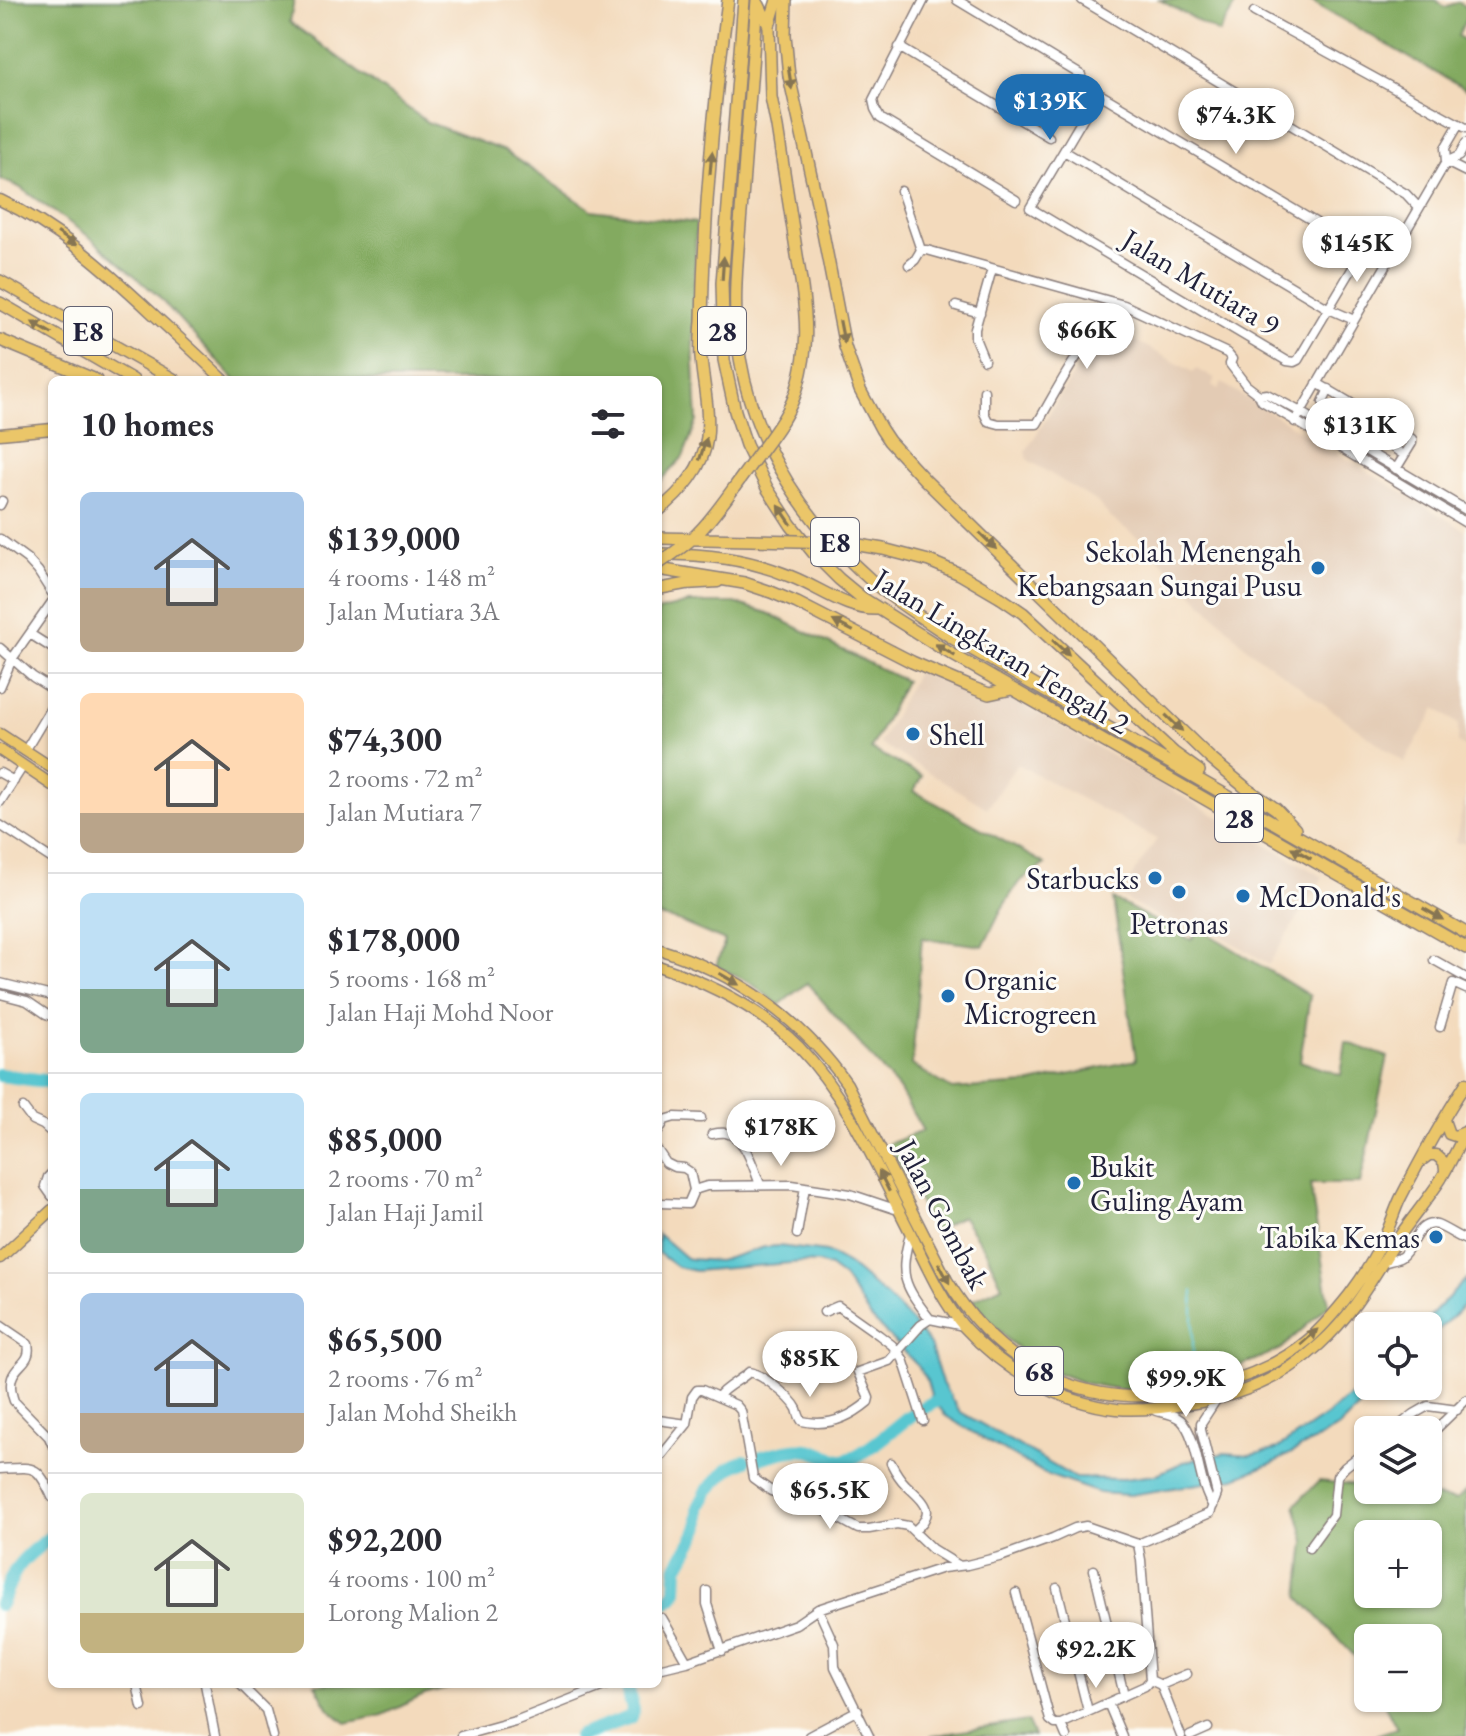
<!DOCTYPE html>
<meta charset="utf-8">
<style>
body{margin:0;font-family:"EB Garamond",serif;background:#f2f2f3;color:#2b2b33;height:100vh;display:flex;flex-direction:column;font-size:30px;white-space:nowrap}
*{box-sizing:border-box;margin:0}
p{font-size:26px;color:#7c7c81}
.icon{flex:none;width:44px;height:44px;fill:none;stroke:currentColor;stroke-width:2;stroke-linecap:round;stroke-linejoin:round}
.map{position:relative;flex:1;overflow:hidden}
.details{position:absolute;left:48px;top:376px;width:614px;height:1312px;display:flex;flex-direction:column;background:#fff;border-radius:12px;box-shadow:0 2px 6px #0004}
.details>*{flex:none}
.fabs{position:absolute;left:1354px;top:1312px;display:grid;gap:16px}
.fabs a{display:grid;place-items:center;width:88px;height:88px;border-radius:12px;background:#fff;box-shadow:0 2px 6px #0004;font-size:40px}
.price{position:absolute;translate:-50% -68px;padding:0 18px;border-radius:28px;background:#fff;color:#222;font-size:26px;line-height:52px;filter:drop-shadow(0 2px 4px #0008)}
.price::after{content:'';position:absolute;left:50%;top:48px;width:24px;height:18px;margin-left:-12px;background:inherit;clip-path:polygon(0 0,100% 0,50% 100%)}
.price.current{background:#1f6fb2;color:#fff}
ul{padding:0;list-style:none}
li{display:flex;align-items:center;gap:24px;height:200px;padding:0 32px}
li+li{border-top:2px solid #e1e1e2}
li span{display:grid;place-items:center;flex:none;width:224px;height:160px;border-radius:12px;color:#555}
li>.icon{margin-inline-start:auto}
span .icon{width:96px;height:96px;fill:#fffc;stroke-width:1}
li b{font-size:34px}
h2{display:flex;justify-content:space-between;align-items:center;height:96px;padding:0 32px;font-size:34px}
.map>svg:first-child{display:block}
.built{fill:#e3cbb4}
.forest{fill:#83aa61;stroke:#52664e;stroke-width:2;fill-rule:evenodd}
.water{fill:#59c6d0;stroke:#3e7486;stroke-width:2}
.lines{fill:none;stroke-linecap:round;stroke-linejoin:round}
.stream{stroke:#59c6d0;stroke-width:2}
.river{stroke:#59c6d0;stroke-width:14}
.minor-casing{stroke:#8a7e7c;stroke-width:11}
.major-casing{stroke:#8a7e7c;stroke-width:13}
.highway-casing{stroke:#8a7e7c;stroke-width:14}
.minor{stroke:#fff;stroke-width:8}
.major{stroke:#ebc669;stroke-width:10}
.highway{stroke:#ebc669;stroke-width:11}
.highway-bridge-casing{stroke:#8a7e7c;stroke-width:14;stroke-linecap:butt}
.highway-bridge{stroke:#ebc669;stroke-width:11}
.oneway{fill:#867452}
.poi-dot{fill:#1f6fb2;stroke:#fdfcf7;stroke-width:3}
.labels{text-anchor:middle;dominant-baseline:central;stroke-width:6;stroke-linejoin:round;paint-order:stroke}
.shield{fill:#fdfcf7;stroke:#646373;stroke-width:2}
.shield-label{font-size:28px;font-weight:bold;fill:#22223b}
.street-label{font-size:30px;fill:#22223b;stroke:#fdfcf7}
.poi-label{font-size:30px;fill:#22223b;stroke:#fdfcf7;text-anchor:start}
</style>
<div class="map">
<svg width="1466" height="1736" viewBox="0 0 1466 1736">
<rect width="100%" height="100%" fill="#fdfcf7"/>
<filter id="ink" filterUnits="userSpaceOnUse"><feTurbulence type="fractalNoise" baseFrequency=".0125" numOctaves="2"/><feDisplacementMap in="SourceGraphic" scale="16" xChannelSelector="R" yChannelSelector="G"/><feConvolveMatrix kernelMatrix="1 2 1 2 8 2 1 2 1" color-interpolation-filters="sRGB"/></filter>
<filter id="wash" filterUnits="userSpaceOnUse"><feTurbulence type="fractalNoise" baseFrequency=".006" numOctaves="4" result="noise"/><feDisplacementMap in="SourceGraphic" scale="32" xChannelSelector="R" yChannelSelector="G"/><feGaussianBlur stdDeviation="1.8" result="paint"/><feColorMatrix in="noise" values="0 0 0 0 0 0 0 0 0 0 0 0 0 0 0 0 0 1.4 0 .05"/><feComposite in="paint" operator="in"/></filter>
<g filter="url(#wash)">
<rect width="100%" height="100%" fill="#f3dabc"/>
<path class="built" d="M1105,324L1193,372L1196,369L1215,378L1212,385L1218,389L1222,383L1325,446L1324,449L1332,453L1333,451L1466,531V748L1458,743V724L1436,708L1404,762L1248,649L1141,540L1111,518L1097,502L1028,460L1026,451Z
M917,672L994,704L1011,698L1323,877L1269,964L1193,919L1185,931L1119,896L1157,839L1017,764L987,808L880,743Z
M1466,792V843H1455Z"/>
<path class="forest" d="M0,0H294L290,22L427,122L504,151L592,210L696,223L693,345L697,421L683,457L658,484V380H235L157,295L91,238L19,187L0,179Z
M1160,0H1238L1219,33Z
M1309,0H1436L1445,7L1458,2L1466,7V19L1458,36L1466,41V90Z
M688,603H735L768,613L905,681L871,749L922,776L914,791L1045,864L1019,882L1001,910L983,946L922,938L912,1065L952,1089L1027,1084L1136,1060L1113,899L1191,940L1199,928L1310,996L1300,1061L1341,1075L1346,1042L1388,1057L1360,1184H1310L1329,1305L1281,1349L1198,1384L1144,1394L1085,1383L1041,1367L1008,1340L972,1300L1002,1286L986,1251L962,1216L935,1231L888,1144L923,1131L899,1089L807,983L779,1005L751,983L716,966L725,941L678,921L658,916V611Z
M1319,1481L1368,1486V1490H1391L1456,1500L1466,1491V1736H1373L1397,1728L1381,1698H1428V1638H1368V1674L1363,1665L1299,1597L1305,1541L1295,1505ZM1368,1534H1428V1594H1368Z
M315,1684H464L424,1695L383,1715L346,1723L329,1709Z
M1027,1721L1034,1736H930Z"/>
<path class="water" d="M658,1234L686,1258L690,1259L718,1261L765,1247L779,1246L826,1252L848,1264L888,1298L912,1322L930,1345L942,1383L959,1411L1075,1478L1123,1479L1155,1475L1186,1461L1225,1453L1250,1455L1275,1450L1327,1415L1368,1381V1386H1381L1339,1427L1277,1461L1235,1478L1130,1495L1099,1493L1048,1475L990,1443L946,1416L932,1398L926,1378L915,1363L871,1318L843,1277L830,1267L819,1263L802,1262L695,1271L677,1267L658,1253Z
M1466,1279V1303L1428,1340V1326H1421Z"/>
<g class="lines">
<path class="stream" d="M1193,1385V1290"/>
<path class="river" d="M0,1075L52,1082
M758,1458C774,1454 792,1448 808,1450C819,1451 834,1462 843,1461C861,1459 895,1427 910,1416C921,1408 932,1403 943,1398
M0,1604C5,1594 9,1583 14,1573C23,1557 38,1547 52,1536
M658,1607L673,1597L676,1591L677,1568L695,1536L699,1526V1507L708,1490L728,1469L744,1461
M579,1736L631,1717L633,1710L628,1689"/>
</g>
</g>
<g filter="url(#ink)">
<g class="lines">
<defs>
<path id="minor" d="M924,0L873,100L875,109L880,118L1016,200
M957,0L1081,75
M1082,0L1406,194L1419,208
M1254,12L1466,128
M899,47L1049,137
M1098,93L1357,247L1359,254L1358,259L1298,360L1294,362L1287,361L1030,208Z
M1064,151L1329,309L1354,320
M1446,162L1445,148L1459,124
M1446,162L1466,172
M901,191L921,250
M909,265L915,260L921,250H927L1124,305L1227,353L1232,359L1230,364L1246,385L1259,395L1262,401L1466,523
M956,306L980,313
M984,360L975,338V329L992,269
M1317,383L1412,439V443L1396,469
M1329,389L1323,402L1404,455
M984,391V413L988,421L999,424H1037C1063,380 1082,337 1124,305
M1259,395L1267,394L1301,412L1466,510
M1295,422L1446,162L1459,156L1466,143
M0,505L2,501
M0,539L27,559L38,571L52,593
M30,634L52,648
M0,648L33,677L52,689
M0,687L12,659L52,602
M25,751L52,706
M0,773L14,781
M0,802L23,766
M0,825L52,859
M1434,960L1466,978
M0,983L52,996
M0,994L27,1001L46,1014L52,1016
M1440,1027L1453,983L1466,989
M23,1108L32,1120L43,1125L52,1133
M658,1132L665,1120L675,1117L701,1118
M712,1134C717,1133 722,1132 726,1133C746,1137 753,1168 760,1184
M658,1151L666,1163L674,1167L684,1168L690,1172L694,1190
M52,1173L48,1177L45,1186L52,1196
M660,1203L688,1204L694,1190L707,1186L792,1185L850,1194L898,1210
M797,1234L805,1187
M910,1234C899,1276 903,1284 930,1319L964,1326
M1383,1263C1389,1261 1396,1260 1401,1257C1414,1248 1417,1219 1437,1225C1447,1229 1456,1236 1466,1240
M824,1312L838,1306L879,1335L892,1345L903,1359L923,1421
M0,1325L28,1344C34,1369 1,1363 14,1401L49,1437L52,1444
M719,1396C723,1388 741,1380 749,1372C762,1374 791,1397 797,1409C798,1413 799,1417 802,1421C826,1427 849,1418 868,1402L869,1398L858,1372L889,1361L921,1325L930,1319
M1156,1411C1165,1413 1174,1414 1181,1420C1199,1438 1197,1483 1213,1506
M658,1420L687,1424
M1393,1430L1414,1414L1428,1406L1457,1410
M1428,1437L1466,1400
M658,1460L687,1424L692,1397L697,1390H702L736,1405L741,1411L753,1478L771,1491L816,1506L858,1529H869L897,1524L908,1526L932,1549L958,1565
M891,1463C895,1471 900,1479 906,1485C923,1501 939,1511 914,1531
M0,1469C35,1467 37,1464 52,1497
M1138,1544L1141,1560L1150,1680
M1309,1548L1333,1515L1337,1476L1345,1467L1368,1449
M1094,1570L1124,1695
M1057,1588L1088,1711
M707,1591V1604L722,1651
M1016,1593L1050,1720L1055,1724H1061
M818,1609L834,1644L835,1667L869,1736
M662,1618L687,1662
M658,1669L687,1662L796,1624L818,1609L943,1568L967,1565L1003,1556L1053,1538L1075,1528L1086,1526L1138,1544L1210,1513L1217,1494L1201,1430V1423L1216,1400
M1150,1680L1161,1685L1181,1736
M137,1684L142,1707
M205,1684L215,1736
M240,1684L266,1710L273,1736
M1161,1685L1187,1674
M1108,1703L1122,1736
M1061,1724L1145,1686L1150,1680
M1061,1724L1066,1736
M461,1736L515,1721L609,1684
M809,1736L858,1710
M1190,1736L1208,1728"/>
<path id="major" d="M0,200C58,227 105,269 152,313C176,335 200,357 224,380
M0,434L52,429
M658,589L685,584L718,582
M0,734L52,768
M0,750L52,785
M658,949C734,972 801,1018 847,1084L947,1280C1007,1380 1105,1417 1217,1385C1250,1376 1282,1362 1308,1340C1323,1327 1337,1310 1349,1295C1362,1278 1375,1257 1384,1238C1390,1226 1394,1212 1400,1199C1420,1160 1442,1120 1466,1083
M658,966C709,983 761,1009 799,1047C848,1098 876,1166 908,1228C925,1262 940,1299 965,1328C1003,1370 1060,1403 1117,1409C1142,1411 1165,1408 1189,1404C1237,1397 1283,1378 1319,1345C1353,1314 1371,1281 1395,1243C1409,1221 1427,1201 1441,1179C1450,1164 1458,1147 1466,1131
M1444,1120L1449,1134L1455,1136L1465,1132
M1421,1161L1429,1155H1436L1444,1162L1445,1170
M0,1258L52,1210"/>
<path id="highway" d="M744,0L722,283L724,360L735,411L746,445L767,488L791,525L816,556L839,579L862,598L946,651L1466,948
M757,0C752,67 747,133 742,200C738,252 731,306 740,358C755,448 807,524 874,583C899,604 927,621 954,639L1466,933
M786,0L785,35L789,76L817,202L845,347L860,390L881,429L889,441L924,479L1122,673L1211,759L1246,788L1276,809L1295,829
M759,5L769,26L771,97L777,127L802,287
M769,26L777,0
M0,281L175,380
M0,303L133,380
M0,340L96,380
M658,511C681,493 704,467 707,437C710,411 703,384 701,358C700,346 701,334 702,321C704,214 713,106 728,0
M658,554C706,554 747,558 792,577C820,588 848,611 879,609
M658,569L744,583L771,592L797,603L912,662L973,688L989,694L1012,689
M1001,598L1023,613L1174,753L1199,771"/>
</defs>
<use href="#minor" class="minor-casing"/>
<use href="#major" class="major-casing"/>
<use href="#highway" class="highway-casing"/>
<use href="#minor" class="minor"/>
<use href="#major" class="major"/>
<use href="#highway" class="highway"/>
<defs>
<path id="highway-bridge" d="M658,538L841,542L883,549L929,561L960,574L1001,598
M658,564C671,555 686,545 697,534C716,515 731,491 747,470C765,444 790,417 798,385C808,349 807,324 802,287"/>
</defs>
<use href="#highway-bridge" class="highway-bridge-casing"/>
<use href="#highway-bridge" class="highway-bridge"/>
</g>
<defs><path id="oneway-solid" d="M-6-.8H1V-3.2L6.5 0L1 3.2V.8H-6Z" transform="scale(2)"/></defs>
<g class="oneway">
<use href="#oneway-solid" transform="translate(790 78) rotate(81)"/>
<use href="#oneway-solid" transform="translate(711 163) rotate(-85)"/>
<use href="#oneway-solid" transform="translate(67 239) rotate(34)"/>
<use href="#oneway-solid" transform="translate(723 268) rotate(-86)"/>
<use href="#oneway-solid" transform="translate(42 328) rotate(-150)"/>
<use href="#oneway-solid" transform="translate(842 332) rotate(79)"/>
<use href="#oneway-solid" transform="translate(703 449) rotate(-72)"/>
<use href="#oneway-solid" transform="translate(785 515) rotate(-124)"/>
<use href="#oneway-solid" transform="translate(988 541) rotate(45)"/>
<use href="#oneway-solid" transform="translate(843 626) rotate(-153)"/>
<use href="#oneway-solid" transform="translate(1061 648) rotate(43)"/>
<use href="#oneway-solid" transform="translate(945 650) rotate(-149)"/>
<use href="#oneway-solid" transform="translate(1174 723) rotate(44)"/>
<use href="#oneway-solid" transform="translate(1301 853) rotate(-150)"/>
<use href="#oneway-solid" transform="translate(1433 914) rotate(30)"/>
<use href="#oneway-solid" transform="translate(729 979) rotate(30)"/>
<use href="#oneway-solid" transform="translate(884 1181) rotate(-117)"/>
<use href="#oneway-solid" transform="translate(944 1273) rotate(62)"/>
<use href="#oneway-solid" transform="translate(1309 1337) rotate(-42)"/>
</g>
</g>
<g class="poi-dot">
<circle cx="1318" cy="568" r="8"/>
<circle cx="913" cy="734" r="8"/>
<circle cx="1155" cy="878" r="8"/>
<circle cx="1179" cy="892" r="8"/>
<circle cx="1243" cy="896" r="8"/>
<circle cx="948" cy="996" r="8"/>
<circle cx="1074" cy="1183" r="8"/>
<circle cx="1436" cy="1237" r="8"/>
</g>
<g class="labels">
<g class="shield">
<rect x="64" y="307" width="48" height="48" rx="6"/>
<rect x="698" y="307" width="48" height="48" rx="6"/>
<rect x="811" y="518" width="48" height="48" rx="6"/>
<rect x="1215" y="794" width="48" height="48" rx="6"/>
<rect x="1015" y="1347" width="48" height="48" rx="6"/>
</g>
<g class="shield-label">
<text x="88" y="331">E8</text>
<text x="722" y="331">28</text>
<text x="835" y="542">E8</text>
<text x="1239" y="818">28</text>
<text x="1039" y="1371">68</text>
</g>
<g class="street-label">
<text transform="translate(1201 282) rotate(31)">Jalan Mutiara 9</text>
<text transform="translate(1002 651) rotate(31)">Jalan Lingkaran Tengah 2</text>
<text transform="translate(943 1214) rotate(62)">Jalan Gombak</text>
</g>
<g class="poi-label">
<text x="1302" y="551" text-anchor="end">Sekolah Menengah<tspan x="1302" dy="34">Kebangsaan Sungai Pusu</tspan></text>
<text x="929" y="734">Shell</text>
<text x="1139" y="878" text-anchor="end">Starbucks</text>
<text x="1259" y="896">McDonald's</text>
<text x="1179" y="923" text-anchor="middle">Petronas</text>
<text x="964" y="979">Organic<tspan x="964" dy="34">Microgreen</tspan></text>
<text x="1090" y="1166">Bukit<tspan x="1090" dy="34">Guling Ayam</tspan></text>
<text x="1420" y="1237" text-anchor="end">Tabika Kemas</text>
</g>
</g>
</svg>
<div class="fabs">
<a><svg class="icon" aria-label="locate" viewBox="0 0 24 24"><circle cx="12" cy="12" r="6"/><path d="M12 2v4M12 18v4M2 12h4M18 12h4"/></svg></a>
<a><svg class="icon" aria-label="layers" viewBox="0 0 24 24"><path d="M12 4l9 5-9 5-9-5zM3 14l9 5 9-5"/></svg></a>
<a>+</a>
<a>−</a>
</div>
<b class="price current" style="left:1050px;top:142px">$139K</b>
<b class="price" style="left:1236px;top:156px">$74.3K</b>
<b class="price" style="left:1357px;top:284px">$145K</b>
<b class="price" style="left:1087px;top:371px">$66K</b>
<b class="price" style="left:1360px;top:466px">$131K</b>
<b class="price" style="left:781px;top:1168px">$178K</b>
<b class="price" style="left:810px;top:1399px">$85K</b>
<b class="price" style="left:1186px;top:1419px">$99.9K</b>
<b class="price" style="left:830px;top:1531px">$65.5K</b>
<b class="price" style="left:1096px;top:1690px">$92.2K</b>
<section class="details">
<h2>10 homes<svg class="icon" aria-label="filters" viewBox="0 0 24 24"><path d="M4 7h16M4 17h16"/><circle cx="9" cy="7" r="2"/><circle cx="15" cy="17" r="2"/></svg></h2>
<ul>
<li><span style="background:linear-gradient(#a9c7e8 60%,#b9a48a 0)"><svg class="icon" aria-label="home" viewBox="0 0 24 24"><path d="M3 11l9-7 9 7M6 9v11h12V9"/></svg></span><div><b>$139,000</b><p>4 rooms · 148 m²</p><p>Jalan Mutiara 3A</p></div></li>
<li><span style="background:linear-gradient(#ffd9b3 75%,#b9a48a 0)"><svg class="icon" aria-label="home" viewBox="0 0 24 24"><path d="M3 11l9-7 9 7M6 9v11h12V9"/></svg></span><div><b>$74,300</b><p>2 rooms · 72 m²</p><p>Jalan Mutiara 7</p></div></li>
<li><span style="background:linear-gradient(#bfe0f5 60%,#7fa58c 0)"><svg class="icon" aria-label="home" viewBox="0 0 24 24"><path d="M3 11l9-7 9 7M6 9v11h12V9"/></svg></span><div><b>$178,000</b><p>5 rooms · 168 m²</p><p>Jalan Haji Mohd Noor</p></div></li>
<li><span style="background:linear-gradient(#bfe0f5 60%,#7fa58c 0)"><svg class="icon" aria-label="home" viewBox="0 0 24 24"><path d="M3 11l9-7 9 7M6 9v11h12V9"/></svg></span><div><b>$85,000</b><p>2 rooms · 70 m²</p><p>Jalan Haji Jamil</p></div></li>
<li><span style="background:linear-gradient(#a9c7e8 75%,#b9a48a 0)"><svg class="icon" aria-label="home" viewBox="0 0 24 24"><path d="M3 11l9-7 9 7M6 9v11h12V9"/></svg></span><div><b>$65,500</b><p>2 rooms · 76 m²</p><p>Jalan Mohd Sheikh</p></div></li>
<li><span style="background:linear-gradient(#dfe7d0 75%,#c2b280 0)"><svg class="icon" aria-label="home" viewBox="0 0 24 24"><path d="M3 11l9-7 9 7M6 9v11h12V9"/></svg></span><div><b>$92,200</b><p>4 rooms · 100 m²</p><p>Lorong Malion 2</p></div></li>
</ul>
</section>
</div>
